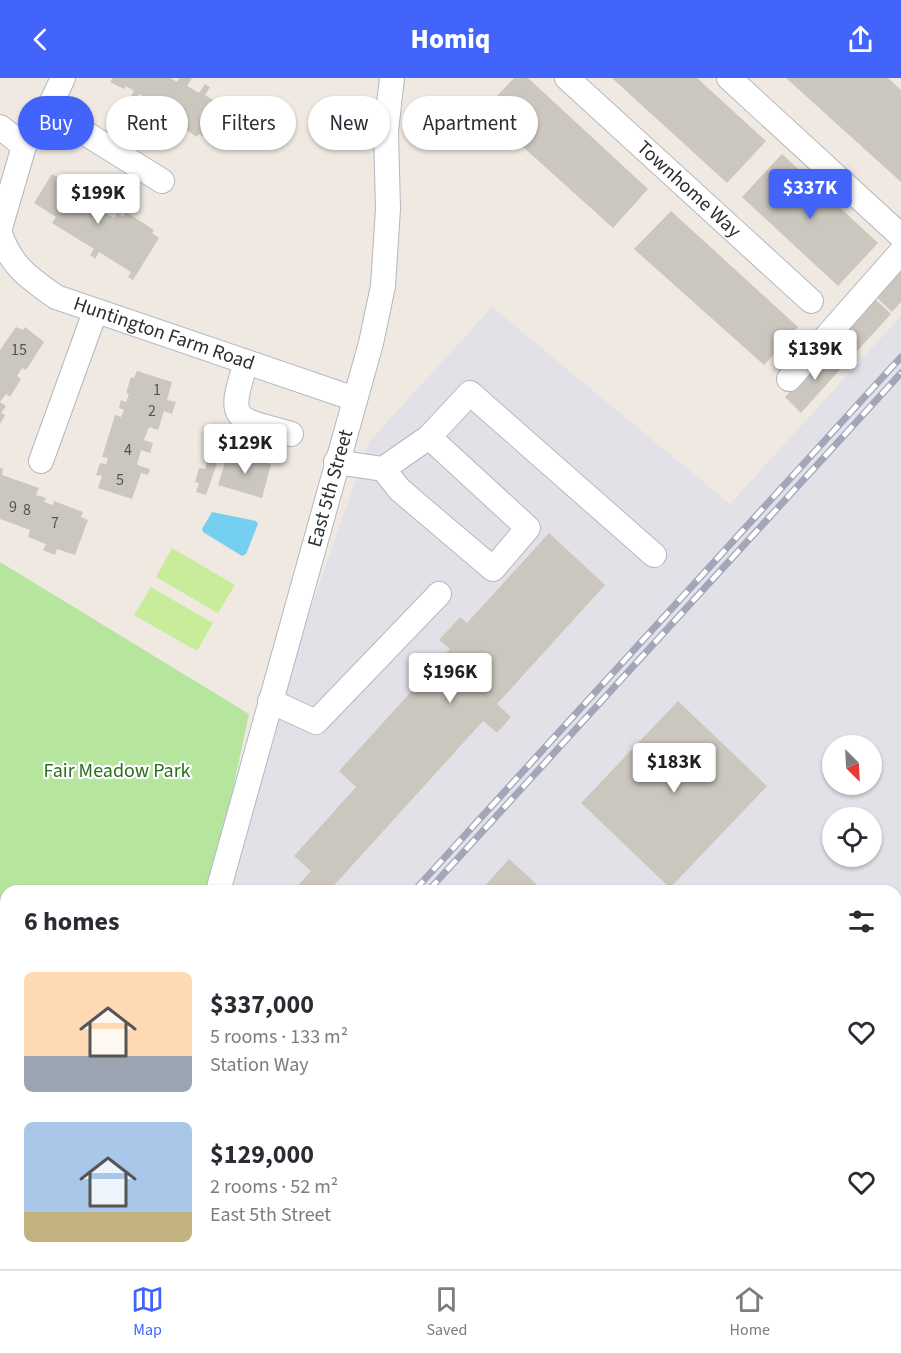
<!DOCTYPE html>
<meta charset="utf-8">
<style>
body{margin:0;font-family:"Source Sans 3",sans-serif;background:#f7f7f7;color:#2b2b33;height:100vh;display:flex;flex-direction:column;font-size:22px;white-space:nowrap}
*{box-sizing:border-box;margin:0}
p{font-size:20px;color:#7c7c81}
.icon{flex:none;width:33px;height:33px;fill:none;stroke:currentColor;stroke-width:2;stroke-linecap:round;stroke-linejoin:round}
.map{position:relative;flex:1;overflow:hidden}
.panel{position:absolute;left:0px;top:807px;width:902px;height:384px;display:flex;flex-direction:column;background:#fff;border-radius:18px 18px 0 0;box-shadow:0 2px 4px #0004}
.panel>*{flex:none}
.top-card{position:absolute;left:18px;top:18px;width:600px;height:54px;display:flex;gap:12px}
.needle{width:39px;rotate:156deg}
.buttons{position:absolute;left:822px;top:657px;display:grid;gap:12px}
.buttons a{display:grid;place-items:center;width:60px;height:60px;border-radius:50%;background:#fff;box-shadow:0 2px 4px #0004;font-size:30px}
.price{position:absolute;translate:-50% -51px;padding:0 14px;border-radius:6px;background:#fff;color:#222;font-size:20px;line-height:39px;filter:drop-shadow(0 2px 3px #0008)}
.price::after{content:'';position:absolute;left:50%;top:36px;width:18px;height:14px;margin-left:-9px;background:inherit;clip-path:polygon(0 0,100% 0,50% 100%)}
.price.active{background:#4264fb;color:#fff}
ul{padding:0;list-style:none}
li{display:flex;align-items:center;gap:18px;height:150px;padding:0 24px}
li span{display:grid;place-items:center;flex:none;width:168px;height:120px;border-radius:9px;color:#555}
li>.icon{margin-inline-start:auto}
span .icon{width:72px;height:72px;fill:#fffc;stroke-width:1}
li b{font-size:26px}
h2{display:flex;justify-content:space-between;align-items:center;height:72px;padding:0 24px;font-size:26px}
.tag{padding:0 21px;border-radius:27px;background:#fff;box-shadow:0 2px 4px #0004;font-size:21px;line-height:54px}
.tag.active{background:#4264fb;color:#fff}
header{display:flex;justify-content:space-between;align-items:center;height:78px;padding:0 24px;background:#4264fb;color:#fff;font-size:27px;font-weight:800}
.dock{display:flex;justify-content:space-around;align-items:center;height:84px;border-top:2px solid #e1e1e2;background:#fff;font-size:16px;color:#7c7c81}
.dock a{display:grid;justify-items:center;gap:3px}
.dock .active{color:#4264fb}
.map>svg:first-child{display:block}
.industrial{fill:#e3e1e8;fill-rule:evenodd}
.green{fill:#b6e59e}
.pitch{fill:#c9ec9a}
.water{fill:#75cff0}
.building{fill:#cbc7bf}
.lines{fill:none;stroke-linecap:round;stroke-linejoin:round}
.minor-casing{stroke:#b4b7c1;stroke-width:26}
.major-casing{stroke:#c9c9c9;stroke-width:32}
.minor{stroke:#fff;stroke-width:24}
.major{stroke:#f2d163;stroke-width:30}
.rail-casing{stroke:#a3a6b8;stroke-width:7}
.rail{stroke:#fff;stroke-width:4.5;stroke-dasharray:14;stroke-linecap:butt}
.labels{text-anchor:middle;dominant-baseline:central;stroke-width:4.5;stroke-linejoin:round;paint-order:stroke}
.number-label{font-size:16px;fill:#555452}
.street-label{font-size:20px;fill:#2e2e2e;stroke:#fff}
.park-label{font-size:20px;fill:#2c6e1b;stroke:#fff}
</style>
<header><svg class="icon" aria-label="back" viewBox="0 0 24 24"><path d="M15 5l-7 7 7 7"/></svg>Homiq<svg class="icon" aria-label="share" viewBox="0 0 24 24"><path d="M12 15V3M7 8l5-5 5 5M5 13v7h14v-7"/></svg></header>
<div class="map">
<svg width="901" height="1191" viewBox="0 0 901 1191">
<rect width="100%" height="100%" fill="#efe9e1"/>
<path class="industrial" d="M492,229L730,426L901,238V1191H0V1026L6,1028V1185H896V813H212L369,364ZM832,668H872V706H832ZM832,740H872V778H832Z"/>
<path class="green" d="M0,484L249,636L228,734L205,813H6V979L0,977Z"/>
<path class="pitch" d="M172,470L235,507L218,535L156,499Z
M151,509L213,545L197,573L134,537Z"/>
<path class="water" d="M212,434L256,443L258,446L246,476L242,478L203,454L202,451Z"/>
<path class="building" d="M113,0H171L177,4L179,0H192L187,8L199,15L205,6L210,9L205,17L229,31L210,62L199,56L197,59L186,52L188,48L182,45L179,48L144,28L148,21L139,16L136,21L131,18L134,13L126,8L124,11L110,4Z
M514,0H528L648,111L613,150L483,33Z
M612,0H697L766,63L727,105Z
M786,0H888L901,12V104Z
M782,76L878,165L838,208L742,119Z
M52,96L62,102L65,97L78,105L74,111L83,116L80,119L88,124L91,120L108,130L105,135L114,140L118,135L123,139L126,134L154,152L152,155L159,160L133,202L128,199L131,194L99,174L95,181L90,177L94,171L52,145L56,139L34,125Z
M671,133L798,249L764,287L634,171Z
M901,192V224L892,234L876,219Z
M875,221L891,236L847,284L830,269Z
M16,249L23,252L25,249L44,264L26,292L22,290L17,298L21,301L10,319L6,316L0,324L6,328L1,335L5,337L0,346V272Z
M829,271L845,286L801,335L785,319Z
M137,293L172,304L167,322L176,324L172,336L164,333L158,352L149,349L144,362L153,365L150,375L141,372L137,387L150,391L148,397L141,395L132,421L98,410L102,398L96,397L100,385L106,386L108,380L102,379L115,337L121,339L124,332L119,330L121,322L126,324L129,316L126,315L131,299L134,300Z
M228,374L271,386L262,420L218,407Z
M208,380L218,382L206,417L196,414L199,405L195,404L199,390L205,391Z
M0,390L3,391L2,397L39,410L36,417L46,420L44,424L53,427L54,423L83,434L81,439L88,442L75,477L57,471L55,477L43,472L46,466L28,459L30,452L0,441Z
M549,455L605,507L497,626L511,639L497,655L483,643L329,813H293L311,793L294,778L356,709L339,693L450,571L439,562L460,539L467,545Z
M678,623L767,708L670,810L581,725Z
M509,781L544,813H480Z
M896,971H901V1114L896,1111Z
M219,1185H318L336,1190L217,1191Z"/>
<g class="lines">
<defs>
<g id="minor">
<path id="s1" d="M567,0L811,223"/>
<path d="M729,0L901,158"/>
<path d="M48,32L162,103"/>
<path d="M0,49L24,68"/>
<path d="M0,150L24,68L48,32L63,0"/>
<path id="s2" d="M0,155C10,187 29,200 56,219L355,321"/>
<path d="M246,285C226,345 235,340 291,356"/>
<path d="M789,301L901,174"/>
<path d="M429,359L470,315L654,477"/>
<path d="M41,383L95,234"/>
<path d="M336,384L383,391L429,359L528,450L493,491L400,412L383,391"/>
<path d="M270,623L316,644L439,516"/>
<path id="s3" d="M218,813L371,265L383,208L388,131L386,53L392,0"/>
<path d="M200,1191L202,1185"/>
<path d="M423,1191L425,1185"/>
<path d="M545,1191L546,1185"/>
<path d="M701,1191L702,1185"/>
<path d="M882,1191V1185"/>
</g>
<path id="major" d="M0,1006L6,1008
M896,1173H901"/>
</defs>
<use href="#minor" class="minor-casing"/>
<use href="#major" class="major-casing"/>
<use href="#minor" class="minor"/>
<use href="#major" class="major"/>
<defs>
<path id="rail" d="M414,813L901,279
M428,813L901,295
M82,1191L87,1185"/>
</defs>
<use href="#rail" class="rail-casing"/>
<use href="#rail" class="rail"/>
</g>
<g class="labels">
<g class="number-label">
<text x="19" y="272">15</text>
<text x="157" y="312">1</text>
<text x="152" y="333">2</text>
<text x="128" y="372">4</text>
<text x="120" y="402">5</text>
<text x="13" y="429">9</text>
<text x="27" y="432">8</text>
<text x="55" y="445">7</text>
</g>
<g class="street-label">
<text stroke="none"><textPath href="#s1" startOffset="165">Townhome Way</textPath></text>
<text stroke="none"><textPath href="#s2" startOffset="201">Huntington Farm Road</textPath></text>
<text stroke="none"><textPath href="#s3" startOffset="418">East 5th Street</textPath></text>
</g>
<g class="park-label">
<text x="117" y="693">Fair Meadow Park</text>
</g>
</g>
</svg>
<div class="buttons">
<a><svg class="needle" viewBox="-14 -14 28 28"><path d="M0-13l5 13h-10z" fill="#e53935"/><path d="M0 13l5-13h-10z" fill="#7c7c81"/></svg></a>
<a><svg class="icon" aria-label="locate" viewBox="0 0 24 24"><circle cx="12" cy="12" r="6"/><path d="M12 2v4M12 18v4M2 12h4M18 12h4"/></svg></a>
</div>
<b class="price active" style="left:810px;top:142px">$337K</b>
<b class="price" style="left:98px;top:147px">$199K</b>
<b class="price" style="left:815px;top:303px">$139K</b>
<b class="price" style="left:245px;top:397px">$129K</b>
<b class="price" style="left:450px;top:626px">$196K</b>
<b class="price" style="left:674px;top:716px">$183K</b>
<div class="top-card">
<a class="tag active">Buy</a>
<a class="tag">Rent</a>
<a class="tag">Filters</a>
<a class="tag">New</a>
<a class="tag">Apartment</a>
</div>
<section class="panel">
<h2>6 homes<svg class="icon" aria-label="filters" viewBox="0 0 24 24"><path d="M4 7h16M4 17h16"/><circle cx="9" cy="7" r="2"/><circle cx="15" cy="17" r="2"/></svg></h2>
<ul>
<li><span style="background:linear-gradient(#ffd9b3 70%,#9aa5b1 0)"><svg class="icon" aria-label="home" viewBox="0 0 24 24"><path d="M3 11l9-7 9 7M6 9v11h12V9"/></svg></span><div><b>$337,000</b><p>5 rooms · 133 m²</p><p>Station Way</p></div><svg class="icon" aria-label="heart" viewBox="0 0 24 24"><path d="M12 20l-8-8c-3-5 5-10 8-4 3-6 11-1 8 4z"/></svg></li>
<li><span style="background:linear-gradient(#a9c7e8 75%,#c2b280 0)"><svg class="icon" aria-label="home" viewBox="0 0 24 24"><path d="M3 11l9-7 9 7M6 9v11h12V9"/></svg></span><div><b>$129,000</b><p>2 rooms · 52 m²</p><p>East 5th Street</p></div><svg class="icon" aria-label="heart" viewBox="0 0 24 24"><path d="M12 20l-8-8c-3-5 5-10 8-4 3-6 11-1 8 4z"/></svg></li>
</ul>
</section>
</div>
<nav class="dock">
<a class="active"><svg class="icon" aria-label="map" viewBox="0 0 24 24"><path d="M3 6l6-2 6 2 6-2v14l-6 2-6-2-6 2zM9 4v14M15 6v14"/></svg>Map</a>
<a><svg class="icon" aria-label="saved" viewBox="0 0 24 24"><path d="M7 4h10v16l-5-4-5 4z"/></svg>Saved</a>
<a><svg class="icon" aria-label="home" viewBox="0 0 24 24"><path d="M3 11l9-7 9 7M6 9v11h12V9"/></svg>Home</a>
</nav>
